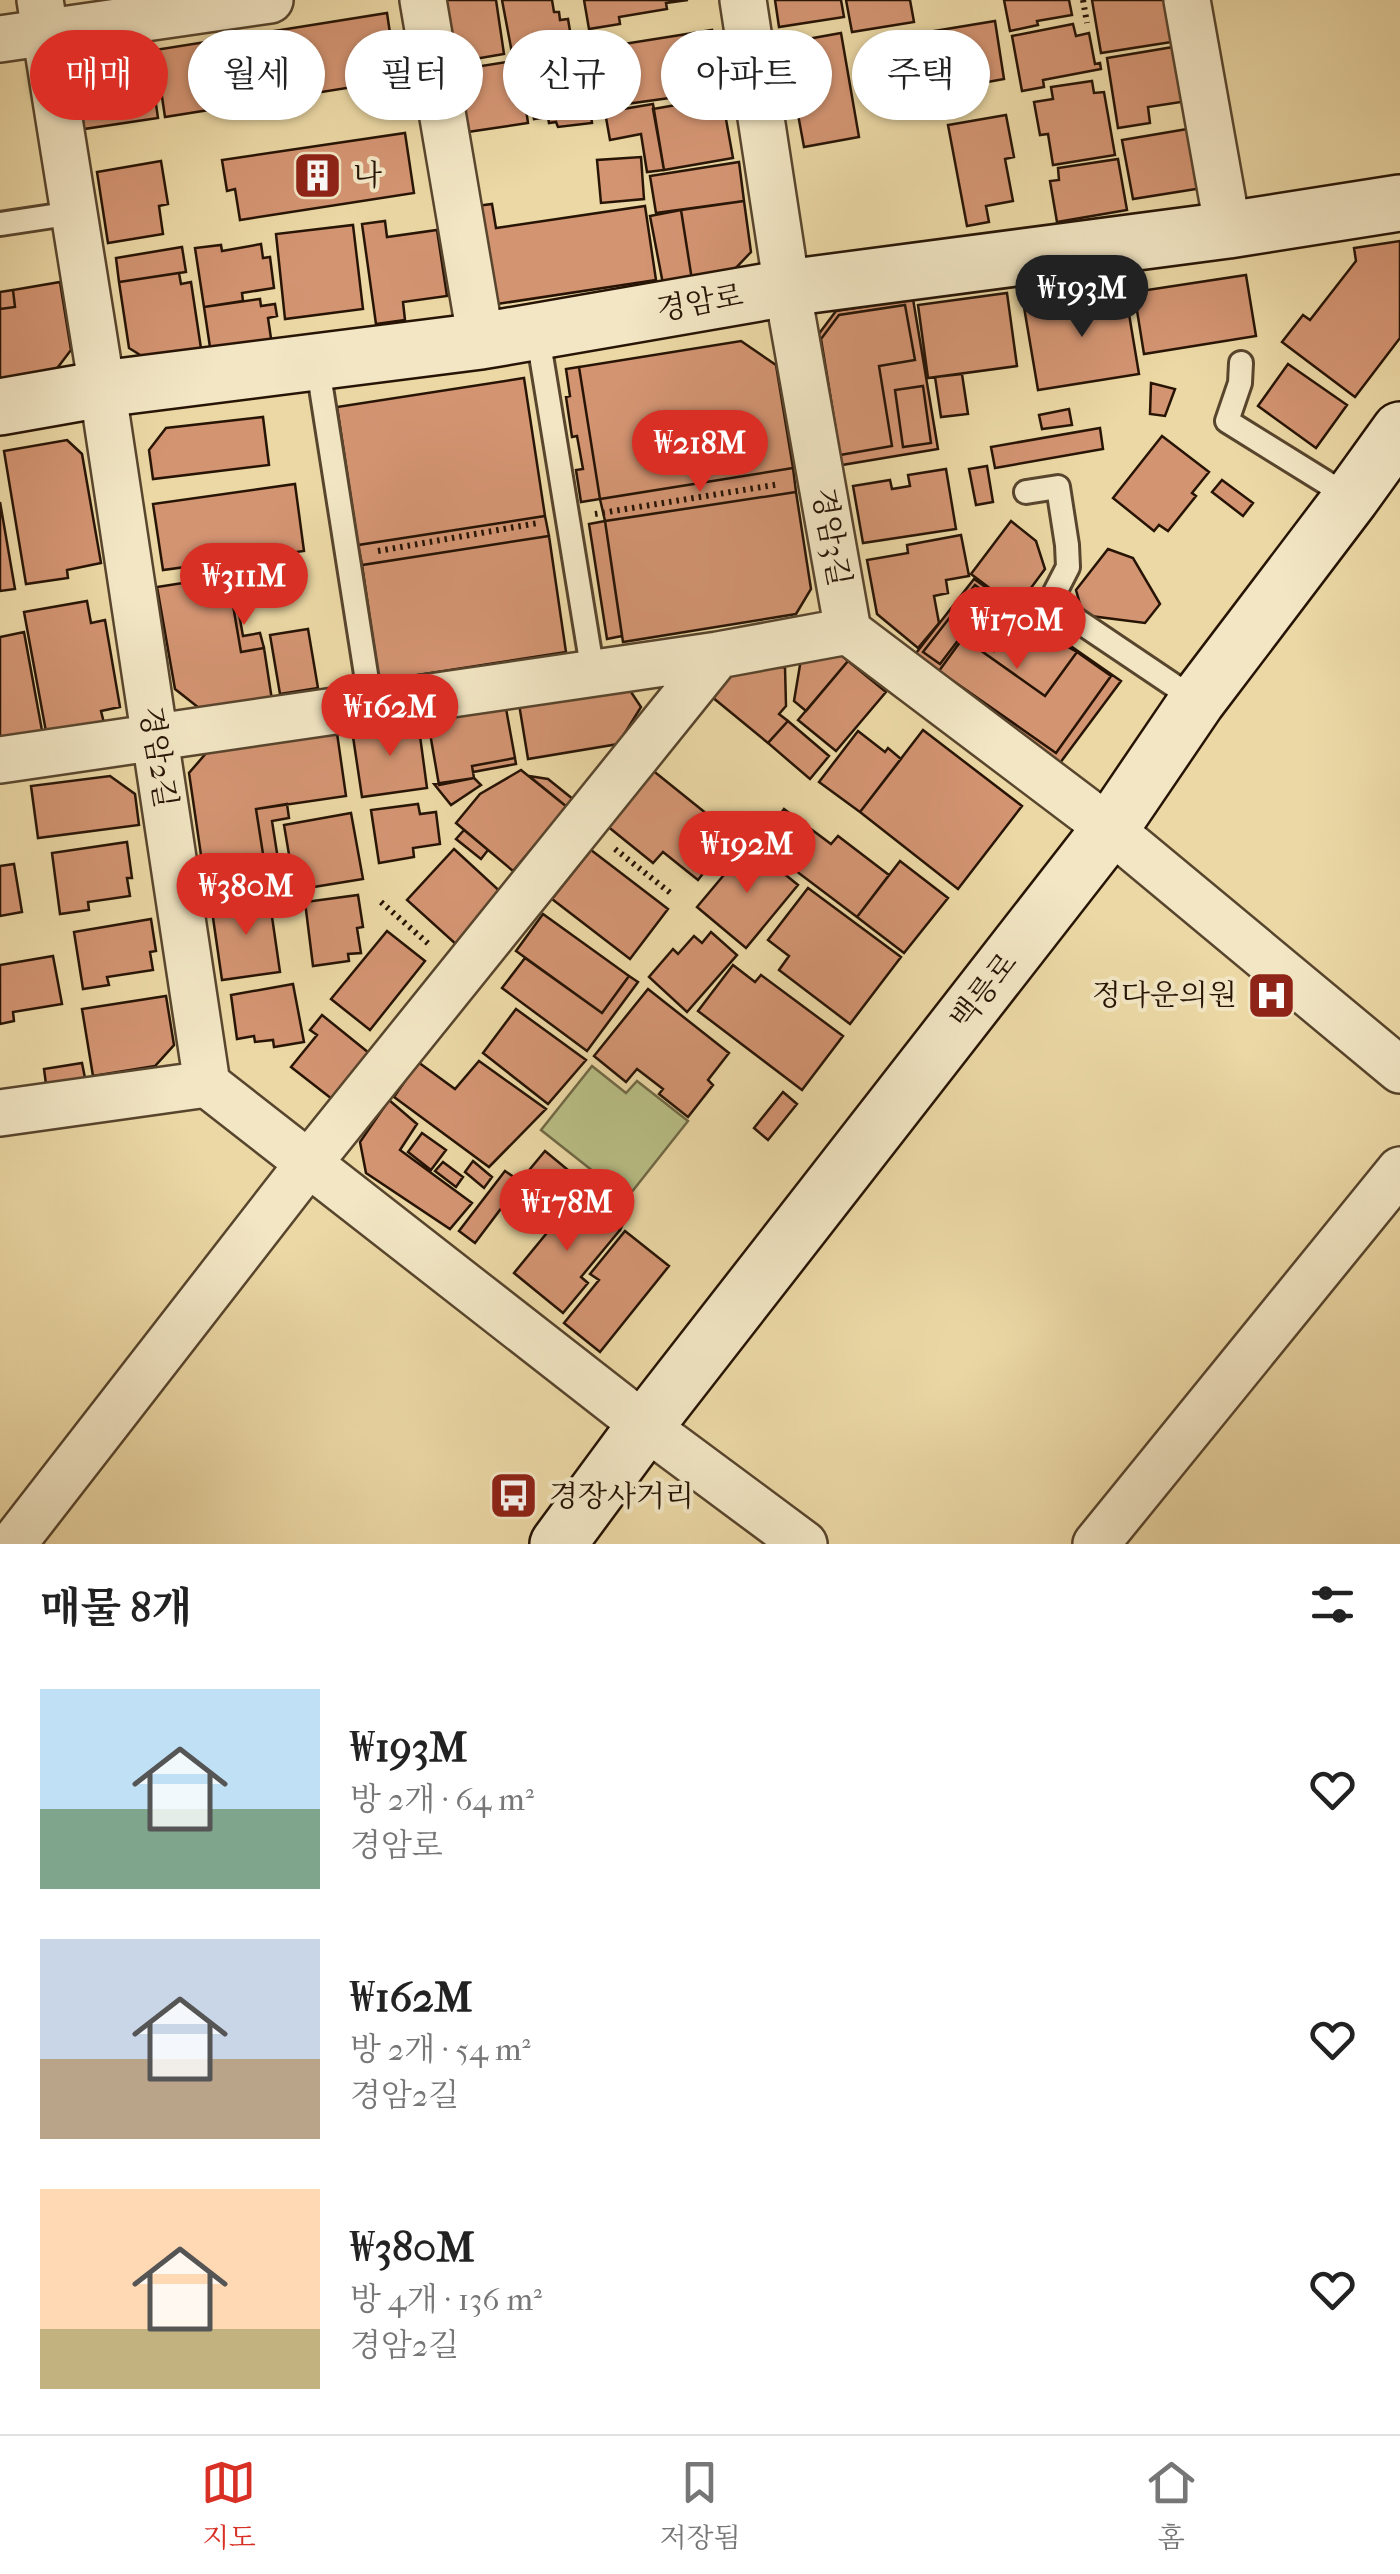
<!DOCTYPE html>
<html lang="ko">
<meta charset="utf-8">
<style>
body{margin:0;font-family:"IM FELL French Canon","Noto Serif KR",serif;background:#f6f6f6;color:#222;height:100vh;display:flex;flex-direction:column;font-size:38px;white-space:nowrap}
*{box-sizing:border-box;margin:0}
p{font-size:32px;color:#767676}
.icon{flex:none;width:55px;height:55px;fill:none;stroke:currentColor;stroke-width:2;stroke-linecap:round;stroke-linejoin:round}
.map{position:relative;height:1544px;overflow:hidden}
.side{display:flex;flex-direction:column;background:#fff;flex:1}
.side>*{flex:none}
.top-card{position:absolute;left:30px;top:30px;width:1340px;height:90px;display:flex;gap:20px}
.price{position:absolute;translate:-50% -85px;padding:0 22px;border-radius:35px;background:#d93025;color:#fff;font-size:32px;line-height:65px;filter:drop-shadow(0 2px 5px #0008)}
.price::after{content:'';position:absolute;left:50%;top:60px;width:30px;height:22px;margin-left:-15px;background:inherit;clip-path:polygon(0 0,100% 0,50% 100%)}
.price.active{background:#222;color:#fff}
ul{padding:0;list-style:none}
li{display:flex;align-items:center;gap:30px;height:250px;padding:0 40px}
li span{display:grid;place-items:center;flex:none;width:280px;height:200px;border-radius:0px;color:#555}
li>.icon{margin-inline-start:auto}
span .icon{width:120px;height:120px;fill:#fffc;stroke-width:1}
li b{font-size:42px}
h2{display:flex;justify-content:space-between;align-items:center;height:120px;padding:0 40px;font-size:42px}
.chip{padding:0 35px;border-radius:45px;background:#fff;box-shadow:0 2px 8px #0004;font-size:35px;line-height:90px}
.chip.active{background:#d93025;color:#fff}
.menu{display:flex;justify-content:space-around;align-items:center;height:140px;border-top:2px solid #e0e0e0;background:#fff;font-size:28px;color:#767676}
.menu a{display:grid;justify-items:center;gap:5px}
.menu .active{color:#d93025}
.map>svg:first-child{display:block}
.green{fill:#b8be85;stroke:#706945;stroke-width:2.5}
.building{fill:#d39472;stroke:#271405;stroke-width:2.5}
.lines{fill:none;stroke-linecap:round;stroke-linejoin:round}
.lane-casing{stroke:#58452d;stroke-width:28}
.street-casing{stroke:#58452d;stroke-width:50}
.secondary-casing{stroke:#271405;stroke-width:60}
.path{stroke:#271405;stroke-width:6;stroke-dasharray:2.5 5;stroke-linecap:butt}
.lane{stroke:#f2e6c4;stroke-width:22}
.street{stroke:#f2e6c4;stroke-width:45}
.secondary{stroke:#f2e6c4;stroke-width:55}
.labels{text-anchor:middle;dominant-baseline:central;stroke-width:8;stroke-linejoin:round;paint-order:stroke}
.poi-label{font-size:30px;fill:#271405;stroke:#f2e6c4;text-anchor:start}
.street-label{font-size:30px;fill:#271405;stroke:#f2e6c4}
</style>
<div class="map">
<svg width="1400" height="1544" viewBox="0 0 1400 1544">
<rect width="100%" height="100%" fill="#ebd8a5"/>
<filter id="stains"><feTurbulence type="fractalNoise" baseFrequency=".002" numOctaves="4"/><feColorMatrix values="0 0 0 0 .2 0 0 0 0 .09 0 0 0 0 .02 0 0 0 .5 -.17"/></filter>
<radialGradient id="worn" r=".72"><stop offset=".6" stop-color="#630" stop-opacity="0"/><stop offset="1" stop-color="#630" stop-opacity=".3"/></radialGradient>
<path class="green" d="M592,1066L626,1093L637,1081L688,1121L627,1198L541,1130Z"/>
<path class="building" d="M437,0H496L504,54L445,64Z
M502,0H552L554,12H559L560,20L568,19L572,43L512,53Z
M584,0H688L666,3L667,9L619,17L620,24L589,29Z
M775,0H841L844,17L779,27Z
M846,0H910L914,22L852,32Z
M1004,0H1069L1072,15L1037,21L1038,25L1010,31Z
M1092,0H1171L1178,41L1101,53Z
M387,13L397,80L165,117L155,50Z
M995,21L1004,79L971,85L972,92L939,97L928,32Z
M1073,24L1076,36L1089,33L1095,64L1100,63L1101,69L1043,80L1044,87L1022,91L1012,36Z
M712,30L720,91L619,105L611,46Z
M841,33L859,137L804,147L793,87L786,89L780,51L814,45L813,38Z
M146,35L158,118L84,129L76,70L95,43Z
M1185,45L1194,100L1148,107L1150,123L1118,128L1107,58Z
M583,52L592,123L558,127L556,122L549,123L548,117L534,119L525,59Z
M519,60L528,123L454,134L443,72Z
M1092,81L1094,93L1104,92L1115,155L1053,165L1048,134L1040,135L1034,102L1053,99L1051,87Z
M722,97L733,158L664,170L653,109Z
M653,104L664,170L647,172L641,134L610,140L605,112Z
M1006,115L1014,157L1005,159L1013,201L986,206L989,222L967,226L948,125Z
M1205,126L1215,186L1133,199L1122,140Z
M405,133L414,193L240,220L235,189L227,191L222,160Z
M641,157L644,199L601,203L597,160Z
M1118,159L1127,210L1057,222L1050,181L1059,180L1058,168Z
M161,161L168,204L159,206L163,234L108,243L97,172Z
M739,162L744,201L656,213L650,176Z
M744,201L751,252L730,274L692,280L681,210Z
M492,204L496,228L645,206L656,280L484,306L469,207Z
M681,210L692,280L663,284L650,216Z
M385,221L387,237L437,230L447,296L403,302L405,320L376,324L362,224Z
M353,225L363,309L285,319L276,234Z
M1400,241V338L1355,397L1282,342L1303,315L1310,320L1356,261L1354,248Z
M261,244L263,258L270,257L274,288L242,293L243,301L204,307L195,248L221,245L222,251Z
M182,247L186,272L119,282L116,258Z
M179,273L181,284L191,282L202,355L153,363L129,348L119,282Z
M1246,275L1256,336L1144,354L1134,292Z
M60,282L71,350L55,371L0,379V309L15,307L13,290Z
M13,290L15,307L0,309V292Z
M1125,290L1139,374L1038,390L1024,307Z
M1007,293L1017,366L928,378L918,305Z
M260,299L261,306L275,304L277,316L268,318L272,345L211,354L204,307Z
M913,299L938,449L836,466L815,339L836,311Z
M905,305L915,360L879,366L892,446L840,455L821,339L839,315Z
M741,341L776,365L793,468L600,499L579,367Z
M1288,364L1347,405L1316,448L1258,406Z
M579,367L600,499L581,502L576,470L583,469L577,436L572,437L566,397L570,396L566,369Z
M962,374L968,414L941,417L935,377Z
M524,378L545,516L358,545L337,407Z
M1151,383L1175,389L1165,416L1150,414Z
M923,386L931,443L903,447L895,390Z
M1069,409L1072,425L1042,429L1039,415Z
M263,417L269,465L153,479L149,450L166,428Z
M1100,428L1103,449L995,468L991,447Z
M1162,436L1209,472L1192,493L1196,496L1168,531L1159,525L1154,531L1113,498Z
M67,440L82,454L101,563L67,570L68,578L26,584L4,451Z
M987,466L993,502L976,505L969,469Z
M793,468L796,492L605,521L600,499Z
M946,469L956,529L863,543L853,486L890,480L892,489L910,486L908,475Z
M1222,480L1253,503L1243,516L1212,492Z
M295,484L304,551L163,570L153,504Z
M796,492L811,589L796,614L623,642L605,521Z
M0,502L15,589L0,591Z
M545,516L549,536L362,565L358,545Z
M605,521L622,636L607,639L589,524Z
M1011,521L1036,541L1045,569L1016,608L971,574Z
M961,535L969,576L946,580L948,593L934,596L939,623L918,648L877,614L867,560L908,553L907,545Z
M549,536L566,652L379,681L362,565Z
M1108,549L1133,558L1160,604L1145,623L1083,615L1076,590Z
M274,563L277,583L242,588L239,568Z
M228,576L241,652L264,648L272,700L204,712L175,689L157,587Z
M228,576L233,580L243,636L260,633L264,648L241,652Z
M974,579L1121,681L1057,767L913,657Z
M975,585L1004,607L985,632L972,622L940,664L923,652Z
M87,601L91,623L105,620L120,707L101,711L105,727L47,737L24,612Z
M308,629L318,688L280,694L270,635Z
M969,631L994,651L1003,642L1018,650L1026,637L1035,642L1043,633L1077,652L1045,696L963,638Z
M24,632L43,736L0,744V637Z
M963,638L1045,696L1077,652L1111,676L1056,753L939,671Z
M841,654L848,661L806,711L794,701L801,659Z
M848,661L886,692L836,751L798,720Z
M785,667L786,706L779,714L788,721L768,743L706,692L725,668Z
M627,686L641,707L618,744L528,759L519,704Z
M505,703L515,758L472,766L474,778L439,785L427,716Z
M418,721L427,788L362,797L352,730Z
M788,721L829,756L810,779L768,743Z
M923,730L1022,806L958,889L860,812Z
M858,731L885,752L888,748L901,759L860,812L819,782Z
M337,733L346,796L256,809L268,886L207,896L189,773L208,751Z
M515,758L516,764L473,772L472,766Z
M651,769L733,835L698,880L663,852L653,863L606,825Z
M521,770L567,807L513,871L456,823L480,794Z
M110,776L135,794L139,825L38,838L31,786Z
M529,776L548,779L579,804L567,807Z
M474,778L481,785L451,805L434,784Z
M287,804L289,818L272,821L282,885L268,886L256,809Z
M418,804L420,814L436,812L440,844L413,848L414,857L379,863L371,810Z
M784,809L831,844L838,836L889,875L857,917L759,843Z
M351,813L363,879L295,890L284,825Z
M464,830L488,850L481,859L456,839Z
M127,842L132,878H127L130,896L88,902L89,910L60,914L52,853Z
M749,845L798,885L746,948L697,907Z
M454,849L504,895L458,946L407,900Z
M591,850L668,909L630,959L552,899Z
M900,861L948,898L904,953L857,917Z
M14,864L22,912L0,916V866Z
M808,888L901,957L850,1024L779,970L789,956L768,940Z
M358,895L363,927L357,928L361,953L348,954L349,961L313,966L305,902Z
M269,896L280,972L222,980L211,904Z
M543,914L629,976L602,1013L516,951Z
M151,919L156,951L150,952L153,970L107,977L109,985L83,989L74,932Z
M387,931L425,961L370,1030L331,999Z
M711,932L737,955L687,1012L649,977L673,949L678,954L694,936L702,943Z
M53,956L62,1004L13,1012L14,1021L0,1024V965Z
M525,958L602,1013L629,976L638,982L587,1051L502,988Z
M733,965L755,982L761,975L843,1036L802,1090L698,1011Z
M293,984L304,1042L274,1047L273,1040L255,1042L254,1036L237,1039L231,995Z
M648,989L729,1053L708,1080L713,1085L688,1117L659,1094L663,1089L637,1069L626,1082L594,1056Z
M166,996L174,1045L155,1066L93,1076L82,1009Z
M516,1009L586,1060L548,1104L483,1053Z
M322,1015L369,1053L332,1099L291,1067L317,1035L310,1030Z
M479,1061L546,1109L489,1167L394,1097L418,1062L455,1089Z
M82,1063L85,1078L46,1084L44,1069Z
M783,1092L797,1104L768,1140L754,1128Z
M389,1100L417,1124L400,1150L472,1203L450,1229L366,1173L360,1142Z
M422,1133L446,1150L431,1170L408,1152Z
M545,1151L626,1218L620,1230L578,1195L572,1203L530,1169Z
M473,1161L492,1177L484,1188L465,1172Z
M443,1162L463,1177L456,1187L435,1171Z
M505,1171L521,1182L475,1243L459,1231Z
M578,1195L620,1230L581,1277L588,1283L563,1313L514,1273Z
M625,1231L669,1266L600,1352L564,1323L599,1280L590,1274Z"/>
<g class="lines">
<defs>
<path id="lane" d="M0,224L73,213
M537,331L593,673
M317,362L371,706
M1241,363L1240,383L1227,421L1351,498
M1026,492L1058,487L1067,545L1068,567L1050,602L1197,701"/>
<path id="street" d="M40,0L105,407L207,1084L645,1426L804,1544
M423,0L481,341
M743,0L787,288L848,631L1110,829L1400,1070
M1187,0L1228,230
M0,39L270,0
M0,760L718,655
M0,1113L207,1084
M13,1544L308,1164L718,655L848,631
M1096,1544L1400,1170"/>
<path id="secondary" d="M0,407L102,389L481,341L787,288L1228,230L1400,203
M558,1544L645,1426L1110,829L1197,701L1351,498L1400,430"/>
</defs>
<use href="#lane" class="lane-casing"/>
<use href="#street" class="street-casing"/>
<use href="#secondary" class="secondary-casing"/>
<path class="path" d="M1083,0L1087,23
M595,514L780,484
M378,551L538,523
M615,849L673,895
M381,902L431,946"/>
<use href="#lane" class="lane"/>
<use href="#street" class="street"/>
<use href="#secondary" class="secondary"/>
</g>
<defs>
<symbol id="building-square" viewBox="-11 -11 22 22"><rect x="-9" y="-9" width="18" height="18" rx="4" fill="#8f2418" stroke="#f2e6c4"/><path d="M-4-6H4V6H1V3H-1V6H-4ZM-2.5-4.3h1.7v1.8h-1.7ZM.8-4.3h1.7v1.8H.8ZM-2.5-1h1.7V.8h-1.7ZM.8-1h1.7V.8H.8Z" fill="#fff"/></symbol>
<symbol id="hospital-square" viewBox="-11 -11 22 22"><rect x="-9" y="-9" width="18" height="18" rx="4" fill="#8f2418" stroke="#f2e6c4"/><path d="M-5-5h3v3.5h4V-5h3V5h-3V1.5h-4V5h-3Z" fill="#fff"/></symbol>
<symbol id="bus-square" viewBox="-11 -11 22 22"><rect x="-9" y="-9" width="18" height="18" rx="4" fill="#8f2418" stroke="#f2e6c4"/><path d="M-5-6H5V4H4V6H2V4H-2V6H-4V4H-5ZM-3.5-4V0h7V-4ZM-3.5 1.2v1.5H-2V1.2ZM2 1.2v1.5H3.5V1.2Z" fill="#fff"/></symbol>
</defs>
<g fill-rule="evenodd">
<use href="#building-square" x="290" y="148" width="55" height="55"/>
<use href="#hospital-square" x="1244" y="968" width="55" height="55"/>
<use href="#bus-square" x="486" y="1468" width="55" height="55"/>
</g>
<g class="labels">
<g class="poi-label">
<text x="353" y="175">나</text>
<text x="1237" y="995" text-anchor="end">정다운의원</text>
<text x="549" y="1496">경장사거리</text>
</g>
<g class="street-label">
<text transform="translate(700 303) rotate(-10)">경암로</text>
<text transform="translate(831 537) rotate(80)">경암3길</text>
<text transform="translate(158 757) rotate(81)">경암2길</text>
<text transform="translate(984 991) rotate(-52)">백릉로</text>
</g>
</g>
<rect width="100%" height="100%" filter="url(#stains)"/>
<rect width="100%" height="100%" fill="url(#worn)"/>
</svg>
<b class="price active" style="left:1082px;top:340px">₩193M</b>
<b class="price" style="left:700px;top:495px">₩218M</b>
<b class="price" style="left:244px;top:628px">₩311M</b>
<b class="price" style="left:1017px;top:672px">₩170M</b>
<b class="price" style="left:390px;top:759px">₩162M</b>
<b class="price" style="left:747px;top:896px">₩192M</b>
<b class="price" style="left:246px;top:938px">₩380M</b>
<b class="price" style="left:567px;top:1254px">₩178M</b>
<div class="top-card">
<a class="chip active">매매</a>
<a class="chip">월세</a>
<a class="chip">필터</a>
<a class="chip">신규</a>
<a class="chip">아파트</a>
<a class="chip">주택</a>
</div>
</div>
<section class="side">
<h2>매물 8개<svg class="icon" aria-label="filters" viewBox="0 0 24 24"><path d="M4 7h16M4 17h16"/><circle cx="9" cy="7" r="2"/><circle cx="15" cy="17" r="2"/></svg></h2>
<ul>
<li><span style="background:linear-gradient(#bfe0f5 60%,#7fa58c 0)"><svg class="icon" aria-label="home" viewBox="0 0 24 24"><path d="M3 11l9-7 9 7M6 9v11h12V9"/></svg></span><div><b>₩193M</b><p>방 2개 · 64 m²</p><p>경암로</p></div><svg class="icon" aria-label="heart" viewBox="0 0 24 24"><path d="M12 20l-8-8c-3-5 5-10 8-4 3-6 11-1 8 4z"/></svg></li>
<li><span style="background:linear-gradient(#c9d6e8 60%,#b9a48a 0)"><svg class="icon" aria-label="home" viewBox="0 0 24 24"><path d="M3 11l9-7 9 7M6 9v11h12V9"/></svg></span><div><b>₩162M</b><p>방 2개 · 54 m²</p><p>경암2길</p></div><svg class="icon" aria-label="heart" viewBox="0 0 24 24"><path d="M12 20l-8-8c-3-5 5-10 8-4 3-6 11-1 8 4z"/></svg></li>
<li><span style="background:linear-gradient(#ffd9b3 70%,#c2b280 0)"><svg class="icon" aria-label="home" viewBox="0 0 24 24"><path d="M3 11l9-7 9 7M6 9v11h12V9"/></svg></span><div><b>₩380M</b><p>방 4개 · 136 m²</p><p>경암2길</p></div><svg class="icon" aria-label="heart" viewBox="0 0 24 24"><path d="M12 20l-8-8c-3-5 5-10 8-4 3-6 11-1 8 4z"/></svg></li>
</ul>
</section>
<nav class="menu">
<a class="active"><svg class="icon" aria-label="map" viewBox="0 0 24 24"><path d="M3 6l6-2 6 2 6-2v14l-6 2-6-2-6 2zM9 4v14M15 6v14"/></svg>지도</a>
<a><svg class="icon" aria-label="saved" viewBox="0 0 24 24"><path d="M7 4h10v16l-5-4-5 4z"/></svg>저장됨</a>
<a><svg class="icon" aria-label="home" viewBox="0 0 24 24"><path d="M3 11l9-7 9 7M6 9v11h12V9"/></svg>홈</a>
</nav>
